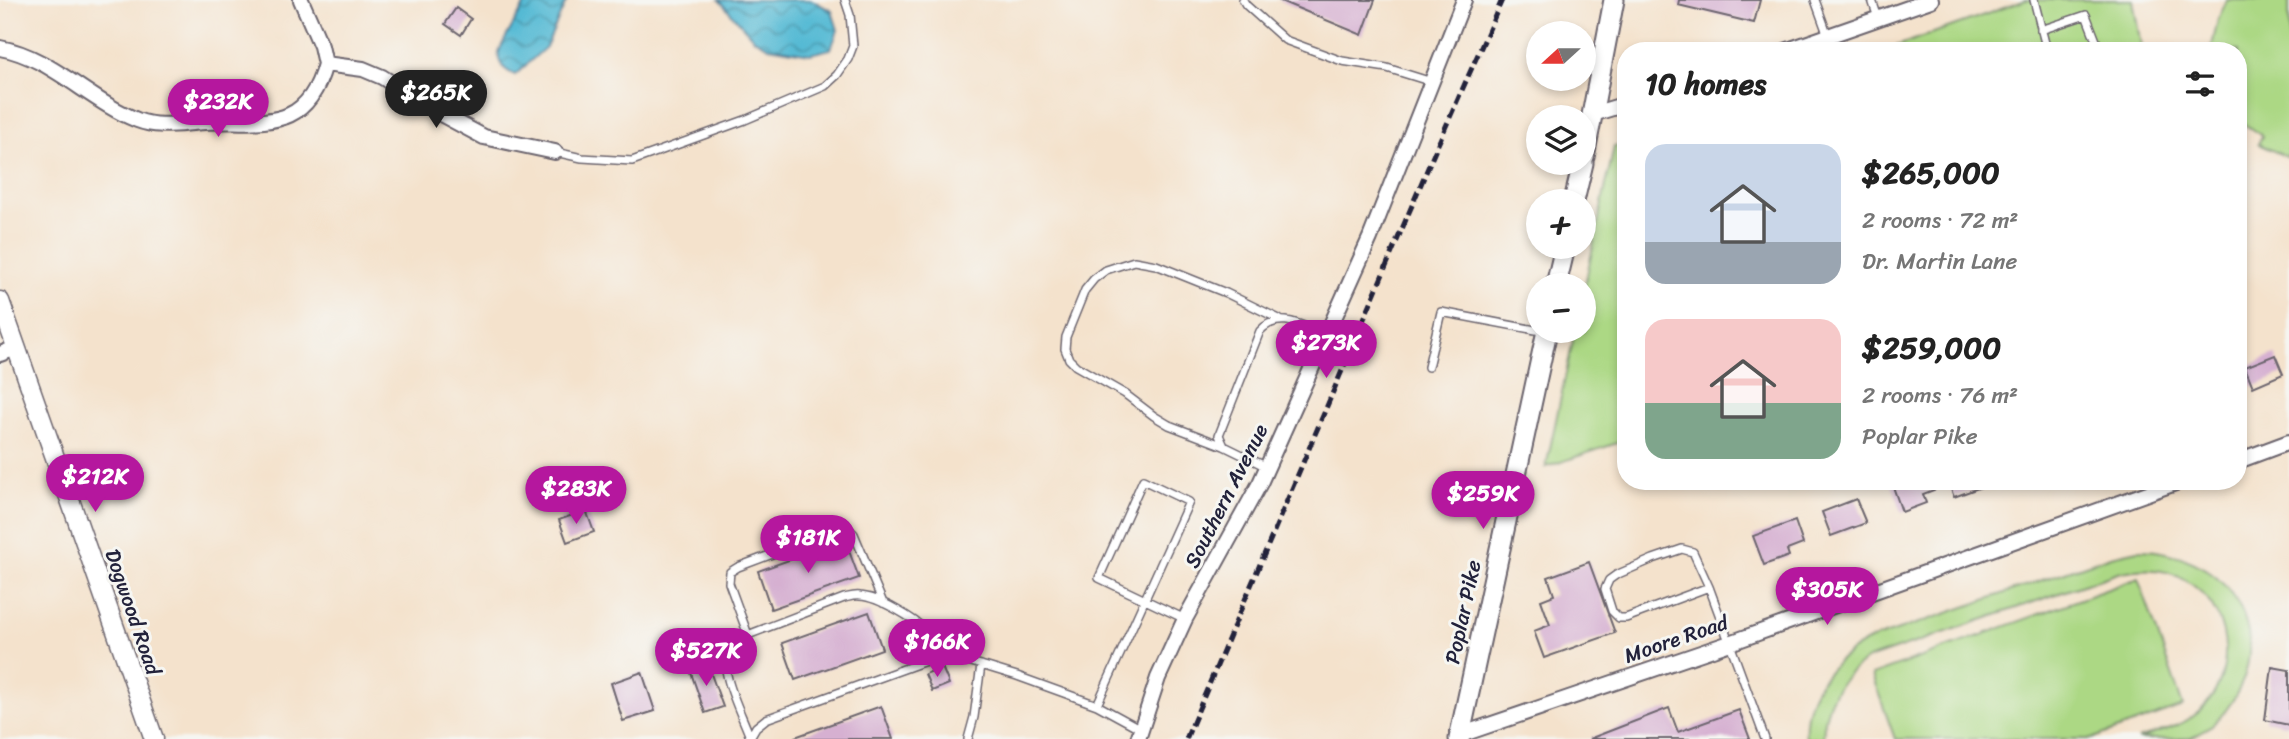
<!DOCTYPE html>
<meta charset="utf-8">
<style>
body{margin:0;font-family:Sriracha,sans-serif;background:#f2f2f2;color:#222;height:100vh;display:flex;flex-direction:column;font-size:26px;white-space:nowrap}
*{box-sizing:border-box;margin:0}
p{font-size:23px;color:#767676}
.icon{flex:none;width:38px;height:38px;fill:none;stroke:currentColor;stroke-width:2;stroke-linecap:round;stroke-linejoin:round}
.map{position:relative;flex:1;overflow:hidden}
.sheet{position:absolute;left:1617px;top:42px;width:630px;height:448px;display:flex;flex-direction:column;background:#fff;border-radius:28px;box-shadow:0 4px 10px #0003}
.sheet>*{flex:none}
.needle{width:46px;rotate:249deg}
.buttons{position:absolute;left:1526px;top:21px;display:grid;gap:14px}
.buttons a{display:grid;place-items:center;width:70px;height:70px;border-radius:50%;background:#fff;box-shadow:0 4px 10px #0003;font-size:35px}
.price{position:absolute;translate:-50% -60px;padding:0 16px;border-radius:24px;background:#b5179e;color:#fff;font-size:23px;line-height:46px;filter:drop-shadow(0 2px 4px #0008)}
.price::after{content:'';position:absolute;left:50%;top:42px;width:21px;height:16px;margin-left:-10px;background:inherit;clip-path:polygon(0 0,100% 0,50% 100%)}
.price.current{background:#222;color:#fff}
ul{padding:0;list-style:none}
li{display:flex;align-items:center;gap:21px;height:175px;padding:0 28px}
li span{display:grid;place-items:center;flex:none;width:196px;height:140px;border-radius:21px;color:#555}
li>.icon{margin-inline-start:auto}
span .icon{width:84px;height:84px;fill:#fffc;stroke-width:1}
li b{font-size:30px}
h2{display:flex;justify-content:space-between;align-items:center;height:84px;padding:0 28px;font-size:30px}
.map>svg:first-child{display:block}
.park{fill:#acd884;stroke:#677d60;stroke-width:2}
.water{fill:url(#water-waves);stroke:#3c6e88;stroke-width:2}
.building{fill:#d6b0d1}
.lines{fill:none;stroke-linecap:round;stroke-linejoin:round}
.service-casing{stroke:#6c656e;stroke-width:10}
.minor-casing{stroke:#6c656e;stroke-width:18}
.tertiary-casing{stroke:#6c656e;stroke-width:21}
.secondary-casing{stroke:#6c656e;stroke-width:23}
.service{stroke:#fff;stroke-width:7}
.minor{stroke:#fff;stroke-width:14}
.tertiary{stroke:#fff;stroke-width:18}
.secondary{stroke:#fff;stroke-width:19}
.rail{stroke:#22223b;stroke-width:5;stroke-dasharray:10 5;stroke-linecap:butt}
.labels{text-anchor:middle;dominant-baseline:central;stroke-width:6;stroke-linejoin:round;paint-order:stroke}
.street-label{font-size:21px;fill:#22223b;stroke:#f6f6f2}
</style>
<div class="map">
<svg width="2289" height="739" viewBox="0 0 2289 739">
<defs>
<pattern id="water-waves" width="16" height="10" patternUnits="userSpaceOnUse" patternTransform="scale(1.75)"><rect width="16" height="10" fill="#55bad4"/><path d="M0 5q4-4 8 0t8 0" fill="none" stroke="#4697ad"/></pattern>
</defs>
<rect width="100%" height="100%" fill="#f6f6f2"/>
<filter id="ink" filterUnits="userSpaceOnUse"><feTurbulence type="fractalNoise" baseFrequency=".0143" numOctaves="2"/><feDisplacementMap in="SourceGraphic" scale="14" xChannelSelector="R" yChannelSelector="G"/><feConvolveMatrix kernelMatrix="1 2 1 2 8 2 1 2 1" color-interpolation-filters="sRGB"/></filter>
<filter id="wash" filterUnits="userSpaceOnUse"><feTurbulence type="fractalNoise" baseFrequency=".00686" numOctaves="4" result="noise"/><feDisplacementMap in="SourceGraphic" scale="28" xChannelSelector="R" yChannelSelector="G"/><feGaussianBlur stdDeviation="1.57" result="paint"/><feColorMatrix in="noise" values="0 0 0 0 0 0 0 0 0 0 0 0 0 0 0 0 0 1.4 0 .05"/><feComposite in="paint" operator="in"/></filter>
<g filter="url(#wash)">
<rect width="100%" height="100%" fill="#f4e2cc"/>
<path class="park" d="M2026,0H2133L2142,51H1883Z
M2227,0H2289V158L2258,144L2262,136L2238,120V51H2211L2218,19Z
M1626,143V440L1546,467L1575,331H1584V289L1614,147Z
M2138,550C2221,549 2281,628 2231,703C2221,718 2207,731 2191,738C2178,739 2152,739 2138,739C2159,732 2184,726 2201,710C2239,673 2231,607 2185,580C2165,567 2140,568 2118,573L1868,659C1838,677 1824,704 1823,739H1806C1802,694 1832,659 1870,640L2111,556Z
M2138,578L2183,706L2091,739H1895L1872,675Z"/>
<path class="water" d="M527,0H567L546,47L515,75C506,71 497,64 499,52C501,44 522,10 527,0Z
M719,0H812L832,11L838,30L831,49L810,54L769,47L754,39Z"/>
<g id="blocks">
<path class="building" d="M1278,0H1375L1362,35Z
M1679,0H1760L1754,23L1678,5Z
M456,8L471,19L461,35L445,24Z
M2275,355L2283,374L2253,387L2245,367Z
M1891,481H1992V483L1954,497L1949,484L1923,494L1926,503L1902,512Z
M1856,499L1866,523L1831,536L1822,512Z
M586,510L594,532L567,542L559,520Z
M1795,521L1803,544L1787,550L1789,556L1764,565L1753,536Z
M845,540L859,578L771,609L758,571Z
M1589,562L1615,633L1544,658L1534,631L1550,625L1541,600L1554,595L1548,577Z
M869,612L882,649L795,680L782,643Z
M707,663L723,707L705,713L690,670Z
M942,667L949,684L932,691L925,674Z
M2272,667L2289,670V725L2265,720Z
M642,672L655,711L623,721L611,683Z
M881,706L893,739H795V737Z
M1669,708L1678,732L1739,710L1750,739H1589Z"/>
</g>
</g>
<g filter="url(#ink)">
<use href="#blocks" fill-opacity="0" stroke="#6c656e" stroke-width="2"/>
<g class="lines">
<defs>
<path id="service" d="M1243,0L1246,5L1285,40L1342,61L1387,68L1432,82
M1815,0L1828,36
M1872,0L1878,18
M2034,0L2047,51
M2041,30L2086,15L2100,51
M555,152L582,158L632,161L745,120L825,86L837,75L848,59L853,46L850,15L845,0
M1428,367L1441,312L1546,332
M1224,446L1169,425L1154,416L1125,394L1076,366L1069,359L1065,349L1066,337L1085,290L1094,279L1106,270L1134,261L1156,265L1226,293L1279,319
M1267,467L1224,446L1219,435L1260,331C1279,310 1303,326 1326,335
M1709,587L1626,618H1619L1612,611L1605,589L1609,580L1616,575L1653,559L1682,549L1693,552L1709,587L1765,739
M748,635L729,583L730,572L738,567L839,529H849L854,534L883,603
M1141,729L1097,705L1189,502L1143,480L1099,578L1185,619
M750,737C740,710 718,671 727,643L844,598C849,597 855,595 860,596C879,597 915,619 928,632C935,638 940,646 945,654
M749,739L756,727L766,719L945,654L1017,676L1097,705
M968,739L974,717L981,665"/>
<path id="minor" d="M0,48C51,57 89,101 137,120C160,129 181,123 205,122C261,119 306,135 325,64L321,46L301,0
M1785,51L1931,0
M325,64L363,69L382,77L441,114L484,137L555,152
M1593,114L1626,104
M0,354L16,348
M2238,461L2289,442
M1460,735L1730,643L2181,481
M1138,739L1158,678L1185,619L1260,483L1370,238L1464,0"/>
<path id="tertiary" d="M0,301L154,739"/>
<path id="secondary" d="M1584,157L1614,0
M1574,201L1583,163
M1556,285L1565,247
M1459,739L1547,331"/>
</defs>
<use href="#service" class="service-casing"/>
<use href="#minor" class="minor-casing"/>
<use href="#tertiary" class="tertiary-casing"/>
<use href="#secondary" class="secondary-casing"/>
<use href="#service" class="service"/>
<use href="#minor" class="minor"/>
<use href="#tertiary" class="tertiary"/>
<use href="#secondary" class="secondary"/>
<path class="rail" d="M1186,739L1435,151L1502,0"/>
</g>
</g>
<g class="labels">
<g class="street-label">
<text transform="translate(1226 496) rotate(-63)">Southern Avenue</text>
<text transform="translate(133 612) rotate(71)">Dogwood Road</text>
<text transform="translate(1463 612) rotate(-78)">Poplar Pike</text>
<text transform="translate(1676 639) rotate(-19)">Moore Road</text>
</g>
</g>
</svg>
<div class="buttons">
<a><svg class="needle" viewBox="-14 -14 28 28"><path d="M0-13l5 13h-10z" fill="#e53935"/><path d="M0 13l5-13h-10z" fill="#767676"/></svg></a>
<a><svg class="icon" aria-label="layers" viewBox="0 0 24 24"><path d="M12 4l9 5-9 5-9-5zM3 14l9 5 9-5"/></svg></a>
<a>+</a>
<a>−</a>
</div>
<b class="price current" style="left:436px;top:130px">$265K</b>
<b class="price" style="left:218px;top:139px">$232K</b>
<b class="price" style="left:1326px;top:380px">$273K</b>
<b class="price" style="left:95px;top:514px">$212K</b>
<b class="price" style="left:576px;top:526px">$283K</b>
<b class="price" style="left:1483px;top:531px">$259K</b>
<b class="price" style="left:808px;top:575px">$181K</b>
<b class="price" style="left:1827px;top:627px">$305K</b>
<b class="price" style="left:937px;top:679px">$166K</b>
<b class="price" style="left:706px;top:688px">$527K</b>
<section class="sheet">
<h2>10 homes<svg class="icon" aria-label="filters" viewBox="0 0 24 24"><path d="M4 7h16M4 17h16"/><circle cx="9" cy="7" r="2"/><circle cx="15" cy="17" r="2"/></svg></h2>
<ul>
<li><span style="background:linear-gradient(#c9d6e8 70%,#9aa5b1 0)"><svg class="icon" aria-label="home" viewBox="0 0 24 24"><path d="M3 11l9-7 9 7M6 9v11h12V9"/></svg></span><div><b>$265,000</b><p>2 rooms · 72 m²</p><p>Dr. Martin Lane</p></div></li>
<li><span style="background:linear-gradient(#f6c9c9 60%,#7fa58c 0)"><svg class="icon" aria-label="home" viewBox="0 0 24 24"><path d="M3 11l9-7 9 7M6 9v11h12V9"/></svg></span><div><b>$259,000</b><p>2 rooms · 76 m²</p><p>Poplar Pike</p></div></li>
</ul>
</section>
</div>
